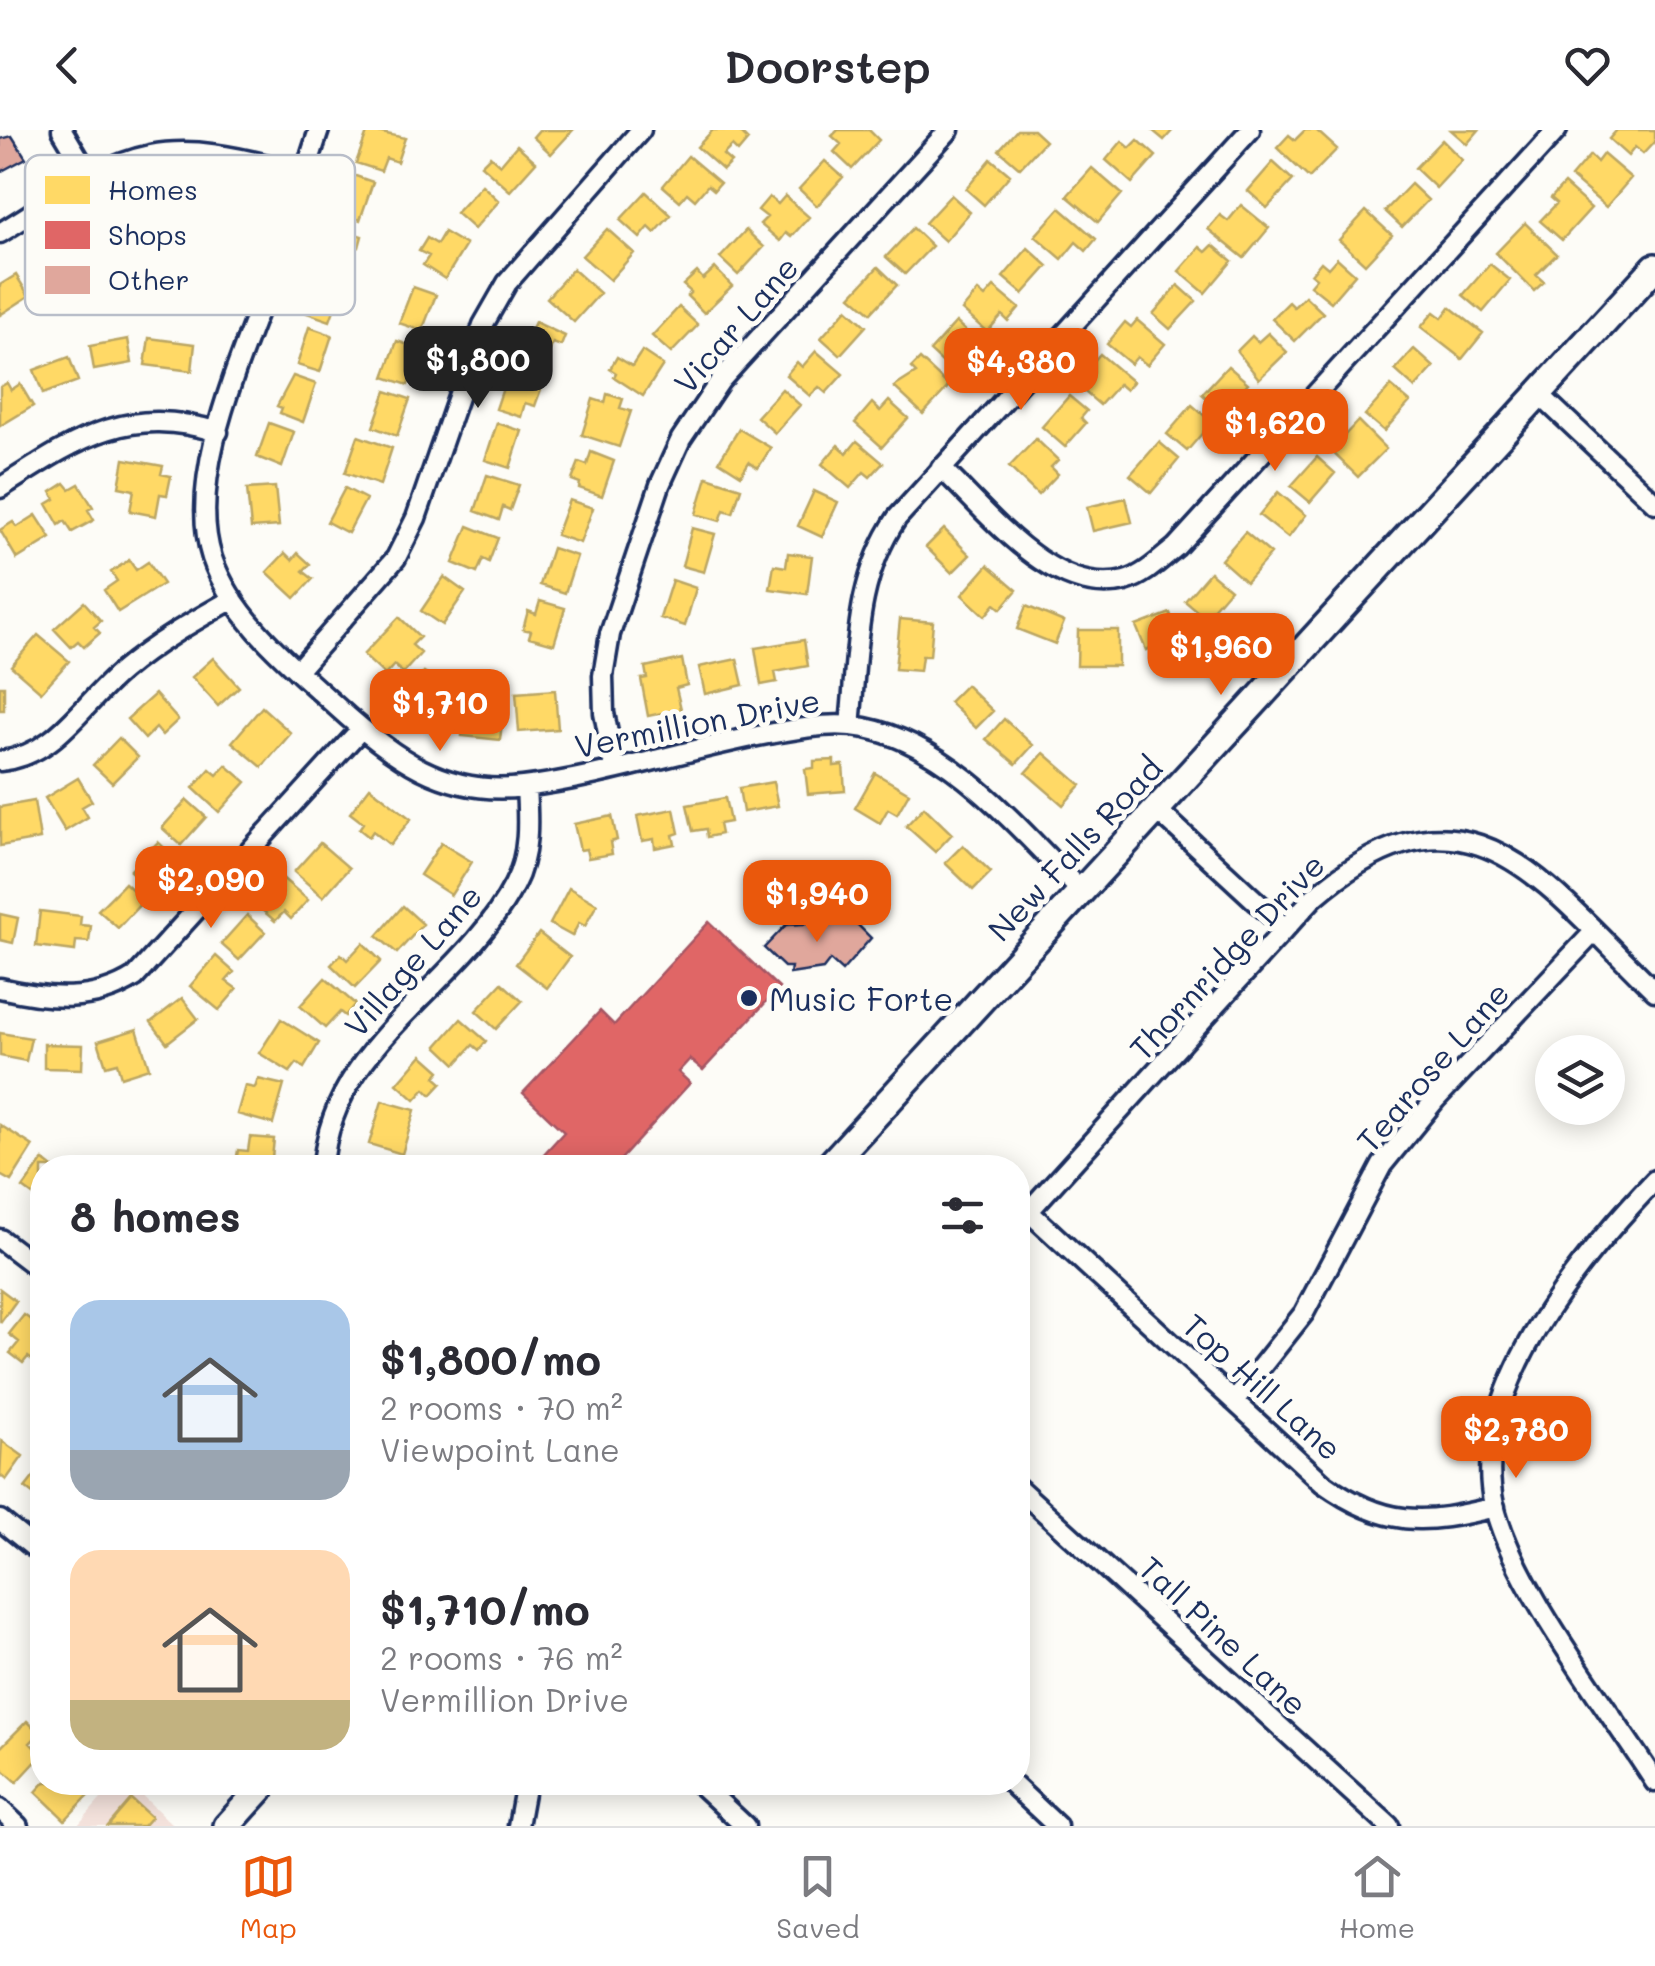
<!DOCTYPE html>
<meta charset="utf-8">
<style>
body{margin:0;font-family:Mali,sans-serif;background:#f7f7f7;color:#2b2b33;height:100vh;display:flex;flex-direction:column;font-size:38px;white-space:nowrap}
*{box-sizing:border-box;margin:0}
p{font-size:32px;color:#7c7c81}
.icon{flex:none;width:55px;height:55px;fill:none;stroke:currentColor;stroke-width:2;stroke-linecap:round;stroke-linejoin:round}
.map{position:relative;flex:1;overflow:hidden}
.side{position:absolute;left:30px;top:1025px;width:1000px;height:640px;display:flex;flex-direction:column;background:#fff;border-radius:40px;box-shadow:0 5px 25px #0003}
.side>*{flex:none}
.controls{position:absolute;left:1535px;top:905px;display:grid;gap:20px}
.controls a{display:grid;place-items:center;width:90px;height:90px;border-radius:50%;background:#fff;box-shadow:0 5px 25px #0003;font-size:50px}
.price{position:absolute;translate:-50% -85px;padding:0 22px;border-radius:20px;background:#ea580c;color:#fff;font-size:32px;line-height:65px;filter:drop-shadow(0 2px 5px #0008)}
.price::after{content:'';position:absolute;left:50%;top:60px;width:30px;height:22px;margin-left:-15px;background:inherit;clip-path:polygon(0 0,100% 0,50% 100%)}
.price.current{background:#222;color:#fff}
ul{padding:0;list-style:none}
li{display:flex;align-items:center;gap:30px;height:250px;padding:0 40px}
li span{display:grid;place-items:center;flex:none;width:280px;height:200px;border-radius:30px;color:#555}
li>.icon{margin-inline-start:auto}
span .icon{width:120px;height:120px;fill:#fffc;stroke-width:1}
li b{font-size:42px}
h2{display:flex;justify-content:space-between;align-items:center;height:120px;padding:0 40px;font-size:42px}
header{display:flex;justify-content:space-between;align-items:center;height:130px;padding:0 40px;background:#fff;font-size:45px;font-weight:600}
.menu{display:flex;justify-content:space-around;align-items:center;height:140px;border-top:2px solid #e1e1e2;background:#fff;font-size:28px;color:#7c7c81}
.menu a{display:grid;justify-items:center;gap:5px}
.menu .current{color:#ea580c}
.map>svg:first-child{display:block}
.built{fill:#f4e2dc}
.homes{fill:#ffd966;stroke:#bba664;stroke-width:2.5}
.shops{fill:#e06666;stroke:#a55664;stroke-width:2.5}
.building{fill:#e0a79c;stroke:#1b2f5e;stroke-width:2.5}
.lines{fill:none;stroke-linecap:round;stroke-linejoin:round}
.minor-casing{stroke:#1b2f5e;stroke-width:25}
.secondary-casing{stroke:#1b2f5e;stroke-width:32}
.minor{stroke:#fdfcf7;stroke-width:18}
.secondary{stroke:#fdfcf7;stroke-width:25}
.poi-dot{fill:#1b2f5e;stroke:#fdfcf7;stroke-width:4}
.labels{text-anchor:middle;dominant-baseline:central;stroke-width:10;stroke-linejoin:round;paint-order:stroke}
.street-label{font-size:32px;fill:#1b2f5e;stroke:#fdfcf7}
.poi-label{font-size:32px;fill:#1b2f5e;stroke:#fdfcf7;text-anchor:start}
.key{fill:#fdfcf7;stroke:#b9bec9;stroke-width:2.5}
.key-label{font-size:28px;fill:#1b2f5e}
</style>
<header><svg class="icon" aria-label="back" viewBox="0 0 24 24"><path d="M15 5l-7 7 7 7"/></svg>Doorstep<svg class="icon" aria-label="heart" viewBox="0 0 24 24"><path d="M12 20l-8-8c-3-5 5-10 8-4 3-6 11-1 8 4z"/></svg></header>
<div class="map">
<svg width="1655" height="1696" viewBox="0 0 1655 1696">
<rect width="100%" height="100%" fill="#fdfcf7"/>
<filter id="ink" filterUnits="userSpaceOnUse"><feTurbulence type="fractalNoise" baseFrequency=".01" numOctaves="2"/><feDisplacementMap in="SourceGraphic" scale="20" xChannelSelector="R" yChannelSelector="G"/><feConvolveMatrix kernelMatrix="1 2 1 2 8 2 1 2 1" color-interpolation-filters="sRGB"/></filter>
<g filter="url(#ink)">
<path class="built" d="M116,1652L129,1653L174,1696H77Z"/>
<path class="homes" d="M368,0L405,8L397,32L386,28L381,41L356,33Z
M539,0H573L551,24L533,7Z
M713,0H738L748,10L738,22L732,16L723,25L731,32L723,40L697,17Z
M838,0H869L879,10L852,39L834,22L841,14L832,6Z
M1017,0H1033L1045,11L1020,38L999,20Z
M1152,0H1173L1164,10Z
M1305,0H1316L1337,19L1309,48L1277,18L1289,5L1295,10Z
M1451,0H1479L1467,14Z
M1617,0H1655V11L1643,24L1635,17L1628,26L1609,9Z
M1138,10L1156,26L1132,53L1106,30L1122,11L1130,18Z
M1442,10L1462,30L1436,58L1415,38Z
M517,15L536,32L510,61L481,35L490,26L500,35Z
M1603,24L1631,48L1606,77L1571,47L1590,25L1597,32Z
M688,26L720,53L714,60L708,55L695,70L687,63L680,71L663,56Z
M991,29L1010,45L984,75L966,59Z
M825,31L843,47L817,76L799,59Z
M1273,32L1293,50L1267,78L1248,61Z
M1092,38L1122,64L1098,92L1067,66Z
M347,43L373,52L360,90L335,81Z
M1411,54L1428,70L1402,97L1385,81Z
M1564,54L1591,78L1562,110L1540,91L1557,73L1551,68Z
M482,55L499,71L474,99L456,83Z
M646,62L671,85L655,103L649,97L640,108L620,90Z
M951,65L970,82L945,111L925,93Z
M785,66L809,87L791,107L786,103L780,111L760,94L767,87L758,80L769,67L778,74Z
M1241,75L1269,98L1244,128L1208,99L1220,85L1228,91Z
M1060,78L1096,109L1086,121L1076,112L1062,129L1035,106Z
M1366,81L1392,105L1365,134L1339,110Z
M1525,93L1557,124L1536,145L1544,152L1534,161L1496,123Z
M331,96L362,106L359,117L351,114L342,141L319,133Z
M913,98L932,116L905,144L886,127Z
M607,99L634,123L610,150L582,126Z
M746,100L764,117L738,145L720,128Z
M444,102L466,115L445,149L423,135L429,126L419,121L427,108L437,114Z
M1213,115L1232,131L1205,163L1179,141L1200,117L1206,122Z
M1028,118L1048,136L1023,164L1003,147Z
M1337,128L1355,144L1331,172L1310,155L1316,148L1311,144L1321,132L1328,138Z
M1490,134L1510,150L1483,182L1463,165Z
M878,137L897,155L871,183L851,166Z
M715,138L732,156L704,183L687,166L691,162L683,155L697,142L703,149Z
M573,139L600,163L574,192L547,168Z
M16,145L29,166L0,185V155Z
M319,147L343,155L330,191L307,183Z
M1178,155L1196,171L1170,199L1153,184Z
M413,157L436,165L422,201L399,193Z
M994,157L1019,178L1008,191L1002,185L987,202L962,180L978,161L985,167Z
M1305,166L1323,183L1295,211L1272,189L1289,172L1294,177Z
M679,177L698,195L671,223L652,206Z
M1450,177L1483,203L1462,229L1421,197L1434,182L1442,188Z
M847,179L866,196L840,225L821,208Z
M1137,190L1165,214L1147,235L1137,227L1131,234L1107,214L1125,192L1131,197Z
M535,192L565,206L561,216L553,213L542,238L519,227Z
M956,192L982,216L956,245L930,221Z
M309,197L332,205L320,242L297,235Z
M1268,203L1287,222L1259,249L1237,221L1252,206L1258,212Z
M149,208L195,214L192,241L145,235Z
M128,209L132,233L94,240L90,216Z
M397,211L429,222L424,236L415,233L408,255L384,247Z
M1414,219L1434,237L1415,258L1395,240Z
M642,221L663,235L643,266L614,247L616,243L610,239L617,227L632,236Z
M816,221L843,244L826,263L819,257L810,266L786,245L797,232L802,237Z
M1100,224L1133,252L1126,260L1119,254L1100,275L1074,253Z
M69,227L78,251L43,264L34,240Z
M920,229L949,256L923,284L894,257L916,243L911,238Z
M1228,236L1248,253L1222,282L1202,264Z
M508,243L532,251L530,256L541,259L535,276L525,273L521,287L496,279Z
M293,246L316,254L303,292L280,283L282,278L277,276Z
M7,253L11,260L20,254L33,276L0,296V257Z
M1391,256L1410,272L1384,301L1365,285Z
M782,259L800,275L775,303L757,287Z
M386,261L410,269L397,306L373,297Z
M607,264L623,269L620,278L631,281L619,317L582,305L593,269L605,273Z
M1069,266L1087,281L1081,288L1086,293L1065,317L1042,297Z
M889,271L908,288L882,317L855,293L872,273L880,281Z
M1192,275L1212,292L1187,321L1167,304Z
M1358,291L1386,319L1358,347L1324,314L1336,302L1342,308Z
M269,293L294,302L282,337L257,327Z
M497,293L522,301L510,338L485,330Z
M739,299L771,318L758,338L749,332L741,345L719,331Z
M358,306L392,318L380,355L345,343Z
M1036,309L1058,330L1051,337L1058,344L1038,365L1009,337Z
M857,311L883,333L870,347L864,342L850,358L822,334L838,315L847,323Z
M1159,312L1179,329L1151,363L1130,345Z
M591,322L614,331L602,366L579,358L580,353L572,350L579,332L587,335Z
M1317,327L1335,343L1310,372L1291,356Z
M124,329L163,336L161,344L171,346L167,365L160,364L156,386L130,381L134,360L119,357Z
M487,345L519,355L510,380L503,377L499,390L475,381Z
M707,347L741,358L733,383L724,380L720,391L696,384Z
M65,353L70,359L79,354L93,377L88,380L94,390L72,402L65,391L59,395L47,374L55,369L51,362Z
M275,357L279,396L251,398L247,359Z
M345,358L366,369L348,403L327,392Z
M814,361L838,372L822,407L798,396Z
M1278,362L1306,385L1288,408L1259,385Z
M1126,368L1132,392L1093,401L1087,377Z
M569,370L593,378L580,413L556,405Z
M36,385L51,408L17,429L0,400L13,392L17,397Z
M468,396L498,408L489,432L483,429L477,443L453,433Z
M692,398L715,404L704,442L682,436Z
M944,399L970,425L952,443L926,417Z
M1245,402L1271,424L1246,452L1221,430Z
M552,418L577,426L565,463L540,455Z
M285,423L292,430L298,423L310,434L303,441L313,449L295,468L267,442Z
M788,423L812,426L807,464L770,459L774,435L786,437Z
M129,430L136,440L148,432L163,454L118,482L104,460L117,451L111,442Z
M988,435L1017,460L1001,479L995,474L985,486L962,465Z
M1210,442L1230,459L1205,488L1185,471Z
M444,447L465,462L442,495L421,481Z
M672,450L696,458L685,496L660,488Z
M540,471L565,478L554,514L529,507L531,501L523,499L528,481L536,484Z
M84,472L101,491L94,497L100,503L84,517L78,511L71,517L54,499Z
M1026,476L1064,492L1055,514L1017,499Z
M1170,483L1179,506L1146,520L1136,496Z
M399,487L420,507L412,515L421,523L403,543L394,535L385,545L363,525Z
M900,489L933,492L930,526H922L920,541L895,539Z
M1078,500H1118V536H1077Z
M38,505L69,531L41,562L11,536Z
M804,510L808,536L775,542L777,552L761,555L755,518Z
M213,528L239,557L218,576L192,547Z
M682,529L687,555L676,558L681,579L648,586L641,549L647,548L645,537Z
M737,529L743,555L705,564L699,537Z
M424,542L445,556L438,568L449,575L435,595L402,574Z
M966,555L993,581L976,598L949,572Z
M0,556H4V580H0Z
M555,560L558,599L519,602L516,563Z
M155,564L178,590L162,605L156,598L145,609L127,589Z
M262,577L291,603L262,637L232,612Z
M465,582L503,585L500,610L462,606Z
M1004,589L1033,615L1016,634L986,609Z
M119,608L138,627L112,653L93,635Z
M1044,623L1081,655L1063,675L1026,643Z
M834,630V636L843,635L845,661L808,664L805,639L814,638V631Z
M226,635L246,652L219,682L193,658L210,639L217,645Z
M875,643L909,663L897,684L888,679L880,693L855,678Z
M78,648L92,671L82,677L88,687L65,701L45,668Z
M773,652L778,676L743,682L739,658Z
M370,657L411,689L390,715L373,701L369,707L359,699L363,693L350,683Z
M725,668L730,692L719,694L721,704L707,707L706,699L693,701L687,675Z
M187,670L206,687L181,715L162,698Z
M34,671L40,709L0,716V677Z
M924,677L952,704L935,722L906,696Z
M674,679L679,703L673,705L675,714L655,718L654,709L642,711L637,686Z
M612,686L617,710L610,712L612,724L588,728L586,719L580,720L574,694Z
M158,712L176,729L149,758L130,741Z
M320,713L349,738L323,767L294,742Z
M441,713L472,732L451,765L420,745Z
M963,715L991,742L973,760L945,733Z
M280,746L308,770L291,789L284,782L275,791L255,774Z
M125,753L144,770L118,798L98,780Z
M569,758L597,774L585,796L579,793L572,806L550,794Z
M403,776L423,794L397,823L377,806Z
M40,781L81,786L80,795L91,796L89,812L76,811L75,821L36,816Z
M0,784L18,788L13,813L0,810Z
M247,785L265,802L239,830L221,814Z
M539,803L570,827L547,858L516,834Z
M363,813L381,831L355,858L331,835L341,824L347,830Z
M216,826L234,842L226,851L237,859L219,880L190,856Z
M325,848L355,874L345,886L340,882L325,898L300,876Z
M502,853L522,871L496,899L476,881Z
M182,868L198,889L167,913L151,892Z
M281,889L319,913L304,938L297,933L290,942L259,923Z
M461,889L486,911L479,920L473,915L456,934L437,916Z
M137,899L149,938L121,947L117,933L106,936L98,911Z
M0,903L31,908L26,931L0,926Z
M44,914L83,915L82,939L44,938Z
M422,925L440,941L435,947L442,953L431,965L425,959L415,970L397,954Z
M258,949L284,955L273,994L237,984L245,956L255,958Z
M382,971L415,980L402,1024L369,1014Z
M0,995L33,1016L11,1051L0,1045Z
M250,1007L274,1009L271,1038H235L238,1020L248,1021Z
M43,1030L53,1038H42V1072L23,1058Z
M0,1159L16,1171L1,1192L0,1191Z
M24,1185L42,1198V1222L35,1232L28,1227L23,1233L10,1223L19,1212L9,1204Z
M2,1311L23,1326L6,1350L0,1345Z
M40,1339L42,1341V1371L25,1358Z
M27,1591L40,1603L30,1613L42,1625L17,1652L0,1637V1618Z
M45,1652H101L65,1690L36,1662Z
M131,1669L151,1687L143,1696H108Z"/>
<path class="shops" d="M709,792L779,858L703,940L690,929L678,942L690,953L613,1038H531L564,1002L523,963L600,881L614,895Z"/>
<path class="building" d="M12,6L26,28L0,42V9Z
M854,791L871,808L842,841L830,830L823,839L790,844L791,837H784L764,818L786,795Z"/>
<g class="lines">
<defs>
<path id="minor" d="M62,0L90,47
M319,0C303,48 289,96 272,144C244,223 185,345 212,428C233,489 291,535 337,577C392,627 446,667 523,657C606,647 686,619 768,604C800,599 832,591 865,598C951,615 1019,699 1079,759
M0,103C130,22 150,0 304,45
M1539,264L1655,373
M941,338C987,381 1053,469 1125,451C1144,446 1161,429 1176,417L1557,0
M0,358C77,309 125,274 218,302
M297,541L396,428L416,388L483,195L507,153L641,0
M850,595C858,521 854,452 897,388L1250,0
M0,631C56,626 83,573 122,541C156,512 194,491 233,469
M615,638L604,583L603,546L610,504L660,355L681,309L720,251L949,0
M1155,678L1285,798
M0,858C47,869 93,874 135,847L361,599
M323,1038C330,912 461,858 514,755C530,725 528,690 526,657
M1655,1050C1583,1125 1468,1260 1494,1375C1514,1458 1607,1576 1655,1652
M1028,1081L1323,1353C1385,1397 1423,1395 1495,1377
M1018,1093L1313,768C1467,634 1542,752 1655,861
M0,1109L42,1141
M1234,1271L1304,1183L1382,1035L1435,970L1594,802
M1018,1358L1389,1696
M0,1390L42,1424
M698,1652L745,1696
M1010,1652L1057,1696
M0,1679L18,1696
M518,1696L526,1652"/>
<path id="secondary" d="M827,1038L1655,137
M227,1696L267,1652"/>
</defs>
<use href="#minor" class="minor-casing"/>
<use href="#secondary" class="secondary-casing"/>
<use href="#minor" class="minor"/>
<use href="#secondary" class="secondary"/>
</g>
</g>
<circle class="poi-dot" cx="749" cy="868" r="10"/>
<g class="labels">
<g class="street-label">
<text transform="translate(735 194) rotate(-49)">Vicar Lane</text>
<text transform="translate(697 592) rotate(-11)">Vermillion Drive</text>
<text transform="translate(1074 718) rotate(-47)">New Falls Road</text>
<text transform="translate(1226 826) rotate(-47)">Thornridge Drive</text>
<text transform="translate(412 830) rotate(-49)">Village Lane</text>
<text transform="translate(1432 936) rotate(-49)">Tearose Lane</text>
<text transform="translate(1263 1256) rotate(42)">Top Hill Lane</text>
<text transform="translate(1224 1505) rotate(43)">Tall Pine Lane</text>
</g>
<g class="poi-label">
<text x="769" y="868">Music Forte</text>
</g>
</g>
<rect x="25" y="25" width="330" height="160" rx="15" class="key"/>
<rect x="45" y="46" width="45" height="28" fill="#ffd966"/>
<rect x="45" y="91" width="45" height="28" fill="#e06666"/>
<rect x="45" y="136" width="45" height="28" fill="#e0a79c"/>
<g class="key-label">
<text x="108" y="70">Homes</text>
<text x="108" y="115">Shops</text>
<text x="108" y="160">Other</text>
</g>
</svg>
<div class="controls">
<a><svg class="icon" aria-label="layers" viewBox="0 0 24 24"><path d="M12 4l9 5-9 5-9-5zM3 14l9 5 9-5"/></svg></a>
</div>
<b class="price current" style="left:478px;top:281px">$1,800</b>
<b class="price" style="left:1021px;top:283px">$4,380</b>
<b class="price" style="left:1275px;top:344px">$1,620</b>
<b class="price" style="left:1221px;top:568px">$1,960</b>
<b class="price" style="left:440px;top:624px">$1,710</b>
<b class="price" style="left:211px;top:801px">$2,090</b>
<b class="price" style="left:817px;top:815px">$1,940</b>
<b class="price" style="left:1516px;top:1351px">$2,780</b>
<section class="side">
<h2>8 homes<svg class="icon" aria-label="filters" viewBox="0 0 24 24"><path d="M4 7h16M4 17h16"/><circle cx="9" cy="7" r="2"/><circle cx="15" cy="17" r="2"/></svg></h2>
<ul>
<li><span style="background:linear-gradient(#a9c7e8 75%,#9aa5b1 0)"><svg class="icon" aria-label="home" viewBox="0 0 24 24"><path d="M3 11l9-7 9 7M6 9v11h12V9"/></svg></span><div><b>$1,800/mo</b><p>2 rooms · 70 m²</p><p>Viewpoint Lane</p></div></li>
<li><span style="background:linear-gradient(#ffd9b3 75%,#c2b280 0)"><svg class="icon" aria-label="home" viewBox="0 0 24 24"><path d="M3 11l9-7 9 7M6 9v11h12V9"/></svg></span><div><b>$1,710/mo</b><p>2 rooms · 76 m²</p><p>Vermillion Drive</p></div></li>
</ul>
</section>
</div>
<nav class="menu">
<a class="current"><svg class="icon" aria-label="map" viewBox="0 0 24 24"><path d="M3 6l6-2 6 2 6-2v14l-6 2-6-2-6 2zM9 4v14M15 6v14"/></svg>Map</a>
<a><svg class="icon" aria-label="saved" viewBox="0 0 24 24"><path d="M7 4h10v16l-5-4-5 4z"/></svg>Saved</a>
<a><svg class="icon" aria-label="home" viewBox="0 0 24 24"><path d="M3 11l9-7 9 7M6 9v11h12V9"/></svg>Home</a>
</nav>
